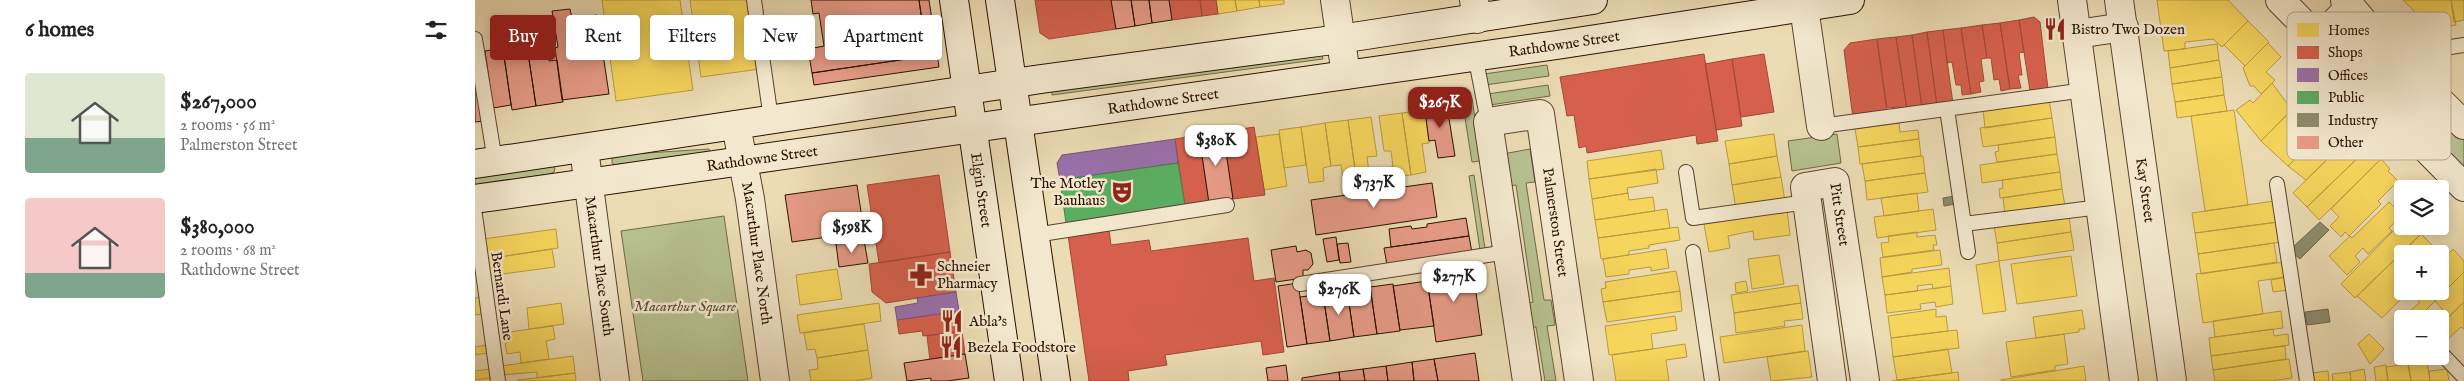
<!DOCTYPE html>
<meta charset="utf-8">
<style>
body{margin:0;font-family:"IM FELL English",serif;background:#f2f2f2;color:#222;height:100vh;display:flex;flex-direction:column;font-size:19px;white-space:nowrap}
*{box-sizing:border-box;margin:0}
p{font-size:16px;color:#767676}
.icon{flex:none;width:28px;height:28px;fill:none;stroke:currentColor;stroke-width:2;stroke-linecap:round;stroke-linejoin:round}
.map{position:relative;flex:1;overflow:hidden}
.panel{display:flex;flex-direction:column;background:#fff;width:475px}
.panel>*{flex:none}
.hud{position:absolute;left:15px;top:15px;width:475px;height:45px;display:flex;gap:10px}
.fabs{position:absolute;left:1919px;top:180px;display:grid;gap:10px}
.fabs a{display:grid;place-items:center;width:55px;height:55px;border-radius:5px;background:#fff;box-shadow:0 2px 12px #0003;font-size:25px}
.price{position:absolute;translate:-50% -42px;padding:0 11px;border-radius:10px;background:#fff;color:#222;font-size:16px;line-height:32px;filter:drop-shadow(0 1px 2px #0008)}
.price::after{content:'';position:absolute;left:50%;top:30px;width:15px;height:11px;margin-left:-8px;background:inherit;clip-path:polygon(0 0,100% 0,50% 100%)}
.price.selected{background:#8f2418;color:#fff}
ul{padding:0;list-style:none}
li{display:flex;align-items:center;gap:15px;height:125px;padding:0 25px}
li span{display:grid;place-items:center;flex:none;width:140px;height:100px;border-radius:5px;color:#555}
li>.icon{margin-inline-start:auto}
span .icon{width:60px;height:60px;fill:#fffc;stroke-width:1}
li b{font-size:21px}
h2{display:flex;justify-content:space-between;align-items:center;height:60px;padding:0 25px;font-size:21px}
.pill{padding:0 18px;border-radius:5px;background:#fff;box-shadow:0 2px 12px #0003;font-size:18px;line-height:45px}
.pill.selected{background:#8f2418;color:#fff}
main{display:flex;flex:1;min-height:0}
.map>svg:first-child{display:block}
.green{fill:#b6c18f;stroke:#706848}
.homes{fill:#f6d55c;stroke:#b99a40}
.shops{fill:#d6604d;stroke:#a24836}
.offices{fill:#9970ab;stroke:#785378}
.public{fill:#5aae61;stroke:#4c7f44}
.industry{fill:#8c8c6e;stroke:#6f674d}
.building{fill:#e79b87;stroke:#2a1000}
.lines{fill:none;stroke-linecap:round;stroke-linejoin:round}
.service-casing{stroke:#5a432d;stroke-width:16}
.minor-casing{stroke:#5a432d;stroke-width:30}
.secondary-casing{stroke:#2a1000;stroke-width:30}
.service{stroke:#f3e8ce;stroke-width:14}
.minor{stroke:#f3e8ce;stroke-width:28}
.secondary{stroke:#f3e8ce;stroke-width:28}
.labels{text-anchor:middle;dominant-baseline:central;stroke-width:5;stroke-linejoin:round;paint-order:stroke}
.poi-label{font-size:15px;fill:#2a1000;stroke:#f3e8ce;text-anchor:start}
.street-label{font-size:15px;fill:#2a1000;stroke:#f3e8ce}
.park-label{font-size:15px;font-style:italic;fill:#5b4e32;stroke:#f3e8ce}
.key{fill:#f3e8ce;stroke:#b7a790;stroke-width:1}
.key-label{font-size:14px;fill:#2a1000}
</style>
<main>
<section class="panel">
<h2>6 homes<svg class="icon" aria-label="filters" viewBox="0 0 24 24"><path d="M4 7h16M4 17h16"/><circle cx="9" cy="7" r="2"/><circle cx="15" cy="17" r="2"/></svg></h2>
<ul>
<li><span style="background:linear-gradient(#dfe7d0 65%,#7fa58c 0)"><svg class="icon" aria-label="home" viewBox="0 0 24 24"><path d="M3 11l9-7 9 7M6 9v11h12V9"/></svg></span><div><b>$267,000</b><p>2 rooms · 56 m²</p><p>Palmerston Street</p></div></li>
<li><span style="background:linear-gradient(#f6c9c9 75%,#7fa58c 0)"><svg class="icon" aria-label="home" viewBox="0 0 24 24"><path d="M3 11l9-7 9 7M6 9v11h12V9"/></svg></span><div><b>$380,000</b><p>2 rooms · 68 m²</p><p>Rathdowne Street</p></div></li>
</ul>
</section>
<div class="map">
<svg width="1989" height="381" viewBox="0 0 1989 381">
<rect width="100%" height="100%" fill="#ecdcb4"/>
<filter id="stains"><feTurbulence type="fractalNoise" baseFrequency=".004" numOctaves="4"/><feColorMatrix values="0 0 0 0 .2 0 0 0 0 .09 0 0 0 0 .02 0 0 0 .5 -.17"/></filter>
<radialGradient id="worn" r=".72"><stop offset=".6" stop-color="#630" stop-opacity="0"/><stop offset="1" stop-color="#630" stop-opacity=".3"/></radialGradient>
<path class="green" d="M1876,26L1989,138V176L1857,45Z
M847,54L848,59L577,95V91Z
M1072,65L1074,76L1010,85L1009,74Z
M1073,85L1075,96L1015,105L1013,94Z
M997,98L1006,161L997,162L987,99Z
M1362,134L1366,163L1317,171L1313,141Z
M234,149L235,152L140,165L137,163V158L140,155Z
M1055,149L1060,182L1051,183L1069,300H1076L1080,325L1072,326L1081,381H1070L1061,327L1053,328L1049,304L1058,302L1041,185L1033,186L1028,154Z
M77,165L80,168L79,172L75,174L0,185V175Z
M999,175L1010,249L1005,250L994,176Z
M249,216L273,381H168L146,231Z"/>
<path class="homes" d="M127,0H205L218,90L141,101Z
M215,0H274L285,69L226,77Z
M741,0H760L762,11L743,14Z
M760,0H784L785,7L762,11Z
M784,0H809V4L785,7Z
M1682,0H1753L1773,21L1747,47L1738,39L1710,42V49L1689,51Z
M1928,0H1976L1981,25L1957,29Z
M1976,0H1989V20L1979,22Z
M1773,21L1794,42L1770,66L1749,45Z
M1793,43L1806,57L1791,72L1800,80L1786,94L1779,86H1775L1768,68Z
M1742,44L1744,60L1695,68L1693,51Z
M1744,60L1747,77L1697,84L1695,68Z
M1747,77L1749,95L1700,102L1697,84Z
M1797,83L1817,110L1786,141L1761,110L1775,100L1778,103Z
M1834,92L1860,118L1813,166L1786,141Z
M1749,95L1752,111L1702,118L1700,102Z
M1574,100L1577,118L1510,128L1508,110Z
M950,110L954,143L947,144L951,172L936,175L927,113Z
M1759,110L1773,205L1730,211L1716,116Z
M927,113L936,175L916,178L915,167H918L916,151H909L904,116Z
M896,117L902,156L892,157L896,188L883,190L873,120Z
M1577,118L1580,137L1508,147L1505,128Z
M873,120L883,190L870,192L866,165L856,166L850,123Z
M850,123L856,166L848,168L849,181L834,183L826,127Z
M1424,123L1425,132L1443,130L1444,139L1383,147L1380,129Z
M826,127L831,165L809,168L804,130Z
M1880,132L1894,147L1832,207L1818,193Z
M1846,133L1865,147L1831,180L1813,166Z
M804,134L812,186L789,190L781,137Z
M1299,134L1302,156L1254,164L1250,141Z
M1580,137L1582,154L1522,162L1520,152L1524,151L1523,145Z
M1444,139L1446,156L1385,164L1383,147Z
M1894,147L1906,159L1844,220L1832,207Z
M1186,150L1189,169L1114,179L1112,161Z
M1582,154L1585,172L1507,183L1505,165Z
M1302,156L1306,177L1257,185L1254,164Z
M1446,156H1448L1450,173L1390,181L1387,164Z
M1906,159L1915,169L1913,171L1923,181L1903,201L1906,204L1874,236L1870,232L1866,237L1855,226L1864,217L1856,209Z
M1181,169L1183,183L1152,188L1153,193L1117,199L1114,179Z
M1585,172L1587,189L1525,198L1524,189L1528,188L1527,180Z
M1450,173L1453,192L1392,200L1390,181Z
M1306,177L1310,201L1261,209L1257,185Z
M1587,189L1590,206L1530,215L1528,198Z
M1153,193L1154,200L1178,197L1180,211L1120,220L1117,199Z
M1442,193L1444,211L1409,216L1406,198Z
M1799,201L1803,222L1720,233L1717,213Z
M1914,202L1927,215L1914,228L1917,231L1893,254L1888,248L1880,256L1885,262L1872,275L1854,256L1875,236L1877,238Z
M1192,209L1195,228L1123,238L1120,220Z
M1458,209L1461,230L1402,238L1399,217Z
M1312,210L1315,235L1279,240L1278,231L1253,236L1255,248L1234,252L1229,224Z
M1594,216L1596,232L1522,243L1519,226Z
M1928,221V226H1938L1946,234L1880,298L1866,284Z
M1803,222L1806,242L1723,254L1720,233Z
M1203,227L1205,240L1174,245V248L1154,251V255L1126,259L1123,238Z
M81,229L83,248L11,259L8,239Z
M1442,232V237L1460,235L1462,245H1458L1459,250L1408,257L1406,243L1414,242L1413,236Z
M1596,232L1599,250L1524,261L1522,243Z
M1946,234L1962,250L1959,254H1928V274L1922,280L1927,285L1920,291L1927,298L1907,318L1882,296Z
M1799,243L1802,262L1726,274L1723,254Z
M77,249L80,267L13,276L11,259Z
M1191,249L1194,268L1176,271V267L1154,270V274L1131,277L1128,259Z
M1978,249L1989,261V272L1942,319H1939L1933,313L1945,302L1935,292L1965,291V262Z
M1465,250L1467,265L1437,269V272L1407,277L1405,258Z
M1304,255L1309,284L1277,289L1273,259Z
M1596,256L1602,296L1542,304L1536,264Z
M1524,261L1531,311L1508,314L1501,265Z
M1809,262L1811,277L1783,281L1788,314L1728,323L1721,274Z
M1474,268L1476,286L1458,289L1457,284L1442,286L1443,291L1410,295L1407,277Z
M362,269L367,299L325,305L321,275Z
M1201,271L1205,291L1128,302L1126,289L1131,288L1130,282Z
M1989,272V302L1965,325V319H1960L1968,310L1960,301Z
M1811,277L1813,290L1798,292L1796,280Z
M1271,281L1273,291L1261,293L1260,283Z
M1323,285L1326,303L1259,313L1256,295Z
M1476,286L1478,304L1461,307L1460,302L1445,304L1446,309L1412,313L1410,295Z
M1205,291L1207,311L1132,322L1128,302Z
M6,297L8,314L0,315V298Z
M1989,302V329L1986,327L1971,341L1965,335V326Z
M86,303L89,324L54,329L52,308Z
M404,303L406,321L325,333L322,315Z
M1326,303L1328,319L1309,321L1310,326L1261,333L1259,313Z
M1461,309V317L1471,316L1473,331L1416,338L1413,316Z
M1607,310L1610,329H1604V332L1561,338L1558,317Z
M1806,311L1808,328L1740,337L1738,321Z
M1200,316L1202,330L1176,334L1178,349L1134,355L1130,326Z
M389,324L393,350L342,358L340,349L332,350L329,333Z
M1327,325L1330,351L1249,363L1245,337Z
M78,326L80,339L71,341L74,359L46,363L45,352L32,354L30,343L35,342L34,332Z
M1798,329L1799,336L1813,334L1814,345L1736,356L1734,338Z
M1482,330L1484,348L1418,357L1416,338Z
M1589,334L1593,364L1580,366V370L1536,377L1531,342Z
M1894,334L1909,349L1895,364L1883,344Z
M1210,344L1212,357L1191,360L1194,381H1141L1137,355Z
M12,345L13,353L0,355V347Z
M1810,346L1811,359L1738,370L1736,356Z
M1473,349L1477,373L1422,380L1418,357Z
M393,350L397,378L379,381H336L334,370L343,369L342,358Z
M1333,351L1337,377L1296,381L1292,357Z
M98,356L100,373L62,378V372L27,375L26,366Z
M1814,359L1817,378L1796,381H1740L1738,370Z
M1952,361L1955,381H1936L1933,364Z
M1933,364L1936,381H1913L1911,367Z
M1911,365L1913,381H1901L1899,367Z
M1609,366L1611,381H1526V380Z
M16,369L17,378L0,380V371Z
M1889,369L1891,381H1876L1875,372Z
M1972,369L1974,381H1955L1954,371Z
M1853,371L1854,381H1838L1837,373Z
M1483,372L1484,381H1417Z
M1875,372L1876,381H1858L1857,374Z
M100,373L101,381H43V380Z"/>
<path class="shops" d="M560,0H636L641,29L574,39L565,33Z
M694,0H725L727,16L697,20Z
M725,0H741L743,14L727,16Z
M1559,17L1565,22L1573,89L1555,91L1544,20Z
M1544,20L1549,52L1544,53L1547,75H1543L1546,88L1535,89L1525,23Z
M1525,23L1535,89L1526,91L1524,79L1519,80L1516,58H1512L1507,25Z
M1507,25L1512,58L1506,59L1509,81L1504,82L1506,92L1496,94L1486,28Z
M1486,28L1496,94L1487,95L1486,85H1481L1477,62L1472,63L1468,30Z
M1468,30L1478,104L1462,106L1452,32Z
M1452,32L1462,106L1447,108L1437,35Z
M1437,35L1447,108L1432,110L1421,37Z
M1421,37L1432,110L1424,112L1423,107L1412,108L1402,39Z
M1402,39L1412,113L1378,118L1369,50L1375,43Z
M1229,54L1243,141L1222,144L1221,135L1112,153L1111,146L1104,148L1099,115L1092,116L1085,77Z
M1289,54L1299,112L1266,117L1257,59Z
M1257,59L1267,126L1241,130L1230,64Z
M779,127L790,195L758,199L748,132Z
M724,135L734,203L710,206L700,139Z
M464,175L475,252L404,263L392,185Z
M634,229L636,245L674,240L676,251L773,238L779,281L799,278L809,352L788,355L786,341L690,355L692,365L653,371L654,381H614L593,235Z
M475,252L481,292L411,303L397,292L394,264Z
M484,311L487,331L448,336L447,331L424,334L422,320Z
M487,331L490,354L455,360L452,336Z"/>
<path class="offices" d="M700,139L703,163L585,180L582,163L587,155Z
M481,292L484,311L422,320L420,307L443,303L442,298Z"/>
<path class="public" d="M703,163L710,206L591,223L585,180Z"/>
<path class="industry" d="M1480,196L1481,204L1469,206L1468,198Z
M1845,222L1854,230L1825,259L1820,255L1819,246Z
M1853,309L1855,322L1832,325L1830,312Z"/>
<path class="building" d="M336,0H444L452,56L337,73L333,49L349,46L344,13L338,14Z
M444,0H454L464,67L339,85L337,73L452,56Z
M636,0H656L660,26L641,29Z
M656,0H674L677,23L660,26Z
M674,0H694L697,20L677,23Z
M95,9L97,18L122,15L134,94L87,100L80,48L83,47L77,11Z
M69,30L74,61L82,60L88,102L61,106L50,33Z
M50,33L61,106L37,110L26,37Z
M28,48L36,105L18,108L10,51Z
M0,79L9,121L0,122Z
M968,102L972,106L980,156L963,158L960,140L954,141L949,104Z
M748,132L758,199L734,203L724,135Z
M957,183L962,217L841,235L836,200Z
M382,185L389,232L317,242L310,195Z
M991,218L994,236L916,247L914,229L936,226L937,229L952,227V224Z
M994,236L997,253L912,265L909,248Z
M861,237L864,260L852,262L848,239Z
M389,240L393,263L364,267L361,244Z
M873,243L876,262L865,263L862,244Z
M821,246L822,252L831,250L836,253L838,264L833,270H828V278L801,282L796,250Z
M997,265L1007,335L961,342L951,271Z
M952,281L959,326L925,330L918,286Z
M823,283L832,344L812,347L803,286Z
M918,284L925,331L902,334L895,287Z
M895,287L902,334L879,337L872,290Z
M872,290L879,337L855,341L848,294Z
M848,294L855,341L832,344L825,297Z
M1000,353L1004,381H963L959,359Z
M490,354L494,378L472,381H456V378L432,381L429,363Z
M959,359L963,381H939L937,362Z
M937,362L939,381H913L911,366Z
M811,365L813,381H793L791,368Z
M911,366L913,381H890L888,369Z
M888,369L890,381H865L864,372Z
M864,372L865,381H827V378Z"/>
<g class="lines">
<defs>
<path id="service" d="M279,0L296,119
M0,39L20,161
M1000,55L1013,122
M1935,72L1957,50L1989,45
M1472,109L1493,252
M1346,126L1610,90
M1211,172L1218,218L1332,202
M1802,184L1832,381
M0,215L23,381
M1489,224L1625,207
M560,235L752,205
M1218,252L1237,381
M825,284L1032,252
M1965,352L1989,377"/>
<g id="minor">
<path d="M860,0L871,75"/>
<path d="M999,0L1002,19"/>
<path d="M1597,0L1649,381"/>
<path id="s1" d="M1644,0L1697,381"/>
<path d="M1805,0L1989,187"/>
<path d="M1870,0L1907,44L1989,125"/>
<path d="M1329,7L1346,126"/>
<path d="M1602,34L1649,27"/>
<path d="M1843,40L1875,7"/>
<path id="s2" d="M261,125L275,199L300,381"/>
<path id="s3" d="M109,149L140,381"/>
<path id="s4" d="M1052,381L1013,122L1065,114L1104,381"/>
<path id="s5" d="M1357,381L1330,187L1360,182L1390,381"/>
</g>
<g id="secondary">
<path id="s6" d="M479,0L534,381"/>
<path d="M525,0L581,381"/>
<path d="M0,164L566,79L865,39L1118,0"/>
<path id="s7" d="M0,199L1082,45L1375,0"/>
</g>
</defs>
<use href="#service" class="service-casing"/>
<use href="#minor" class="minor-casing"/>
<use href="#secondary" class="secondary-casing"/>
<use href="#service" class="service"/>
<use href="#minor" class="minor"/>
<use href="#secondary" class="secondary"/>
</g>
<defs>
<symbol id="restaurant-bare" viewBox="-9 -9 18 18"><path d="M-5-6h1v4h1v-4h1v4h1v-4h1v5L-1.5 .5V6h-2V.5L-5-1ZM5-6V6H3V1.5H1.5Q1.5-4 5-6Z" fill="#8f2418" stroke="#f3e8ce" stroke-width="2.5" paint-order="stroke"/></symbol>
<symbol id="theatre-bare" viewBox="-9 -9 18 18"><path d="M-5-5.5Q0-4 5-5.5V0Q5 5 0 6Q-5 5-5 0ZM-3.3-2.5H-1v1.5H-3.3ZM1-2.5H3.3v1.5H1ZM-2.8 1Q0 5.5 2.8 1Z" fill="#8f2418" stroke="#f3e8ce" stroke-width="2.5" paint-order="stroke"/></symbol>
<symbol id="pharmacy-bare" viewBox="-9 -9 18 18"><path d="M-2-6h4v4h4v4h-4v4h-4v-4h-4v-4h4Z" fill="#8f2418" stroke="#f3e8ce" stroke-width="2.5" paint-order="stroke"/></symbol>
</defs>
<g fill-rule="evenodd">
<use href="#restaurant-bare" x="1564" y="13" width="32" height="32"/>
<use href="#theatre-bare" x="631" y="176" width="32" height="32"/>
<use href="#pharmacy-bare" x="430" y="259" width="32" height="32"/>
<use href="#restaurant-bare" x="461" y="305" width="32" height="32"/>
<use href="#restaurant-bare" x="460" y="331" width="32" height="32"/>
</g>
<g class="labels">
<g class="poi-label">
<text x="1596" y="29">Bistro Two Dozen</text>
<text x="630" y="183" text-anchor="end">The Motley<tspan x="630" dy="17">Bauhaus</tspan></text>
<text x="462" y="266">Schneier<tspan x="462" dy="17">Pharmacy</tspan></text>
<text x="494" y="321">Abla's</text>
<text x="492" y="347">Bezela Foodstore</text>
</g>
<g class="street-label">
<text stroke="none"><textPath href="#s7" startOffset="1100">Rathdowne Street</textPath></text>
<text stroke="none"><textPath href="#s7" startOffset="695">Rathdowne Street</textPath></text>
<text stroke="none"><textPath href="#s7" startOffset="290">Rathdowne Street</textPath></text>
<text stroke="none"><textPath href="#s6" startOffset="192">Elgin Street</textPath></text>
<text stroke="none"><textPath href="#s1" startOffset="192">Kay Street</textPath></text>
<text stroke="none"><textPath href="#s5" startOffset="259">Pitt Street</textPath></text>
<text stroke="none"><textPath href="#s4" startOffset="424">Palmerston Street</textPath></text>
<text stroke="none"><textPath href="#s2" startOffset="130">Macarthur Place North</textPath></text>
<text stroke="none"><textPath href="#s3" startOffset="118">Macarthur Place South</textPath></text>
<text transform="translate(27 296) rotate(82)">Bernardi Lane</text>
</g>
<g class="park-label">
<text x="210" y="306">Macarthur Square</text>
</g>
</g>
<rect x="1812" y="12" width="164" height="148" rx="8" class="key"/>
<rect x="1822" y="23" width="22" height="14" fill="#f6d55c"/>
<rect x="1822" y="46" width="22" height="13" fill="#d6604d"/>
<rect x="1822" y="68" width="22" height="14" fill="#9970ab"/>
<rect x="1822" y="91" width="22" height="13" fill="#5aae61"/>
<rect x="1822" y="113" width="22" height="14" fill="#8c8c6e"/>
<rect x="1822" y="136" width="22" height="13" fill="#e79b87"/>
<g class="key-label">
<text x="1853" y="35">Homes</text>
<text x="1853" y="57">Shops</text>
<text x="1853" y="80">Offices</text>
<text x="1853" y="102">Public</text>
<text x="1853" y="125">Industry</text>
<text x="1853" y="147">Other</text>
</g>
<rect width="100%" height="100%" filter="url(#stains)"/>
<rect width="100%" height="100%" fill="url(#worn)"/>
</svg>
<div class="fabs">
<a><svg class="icon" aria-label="layers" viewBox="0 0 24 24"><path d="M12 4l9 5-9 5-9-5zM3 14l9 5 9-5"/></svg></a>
<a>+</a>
<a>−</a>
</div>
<b class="price selected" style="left:965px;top:129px">$267K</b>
<b class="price" style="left:741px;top:167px">$380K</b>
<b class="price" style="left:899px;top:209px">$737K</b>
<b class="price" style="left:377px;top:254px">$598K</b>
<b class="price" style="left:979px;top:303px">$277K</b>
<b class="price" style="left:864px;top:316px">$276K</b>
<div class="hud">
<a class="pill selected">Buy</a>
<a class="pill">Rent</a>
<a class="pill">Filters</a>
<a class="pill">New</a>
<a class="pill">Apartment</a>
</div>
</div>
</main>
